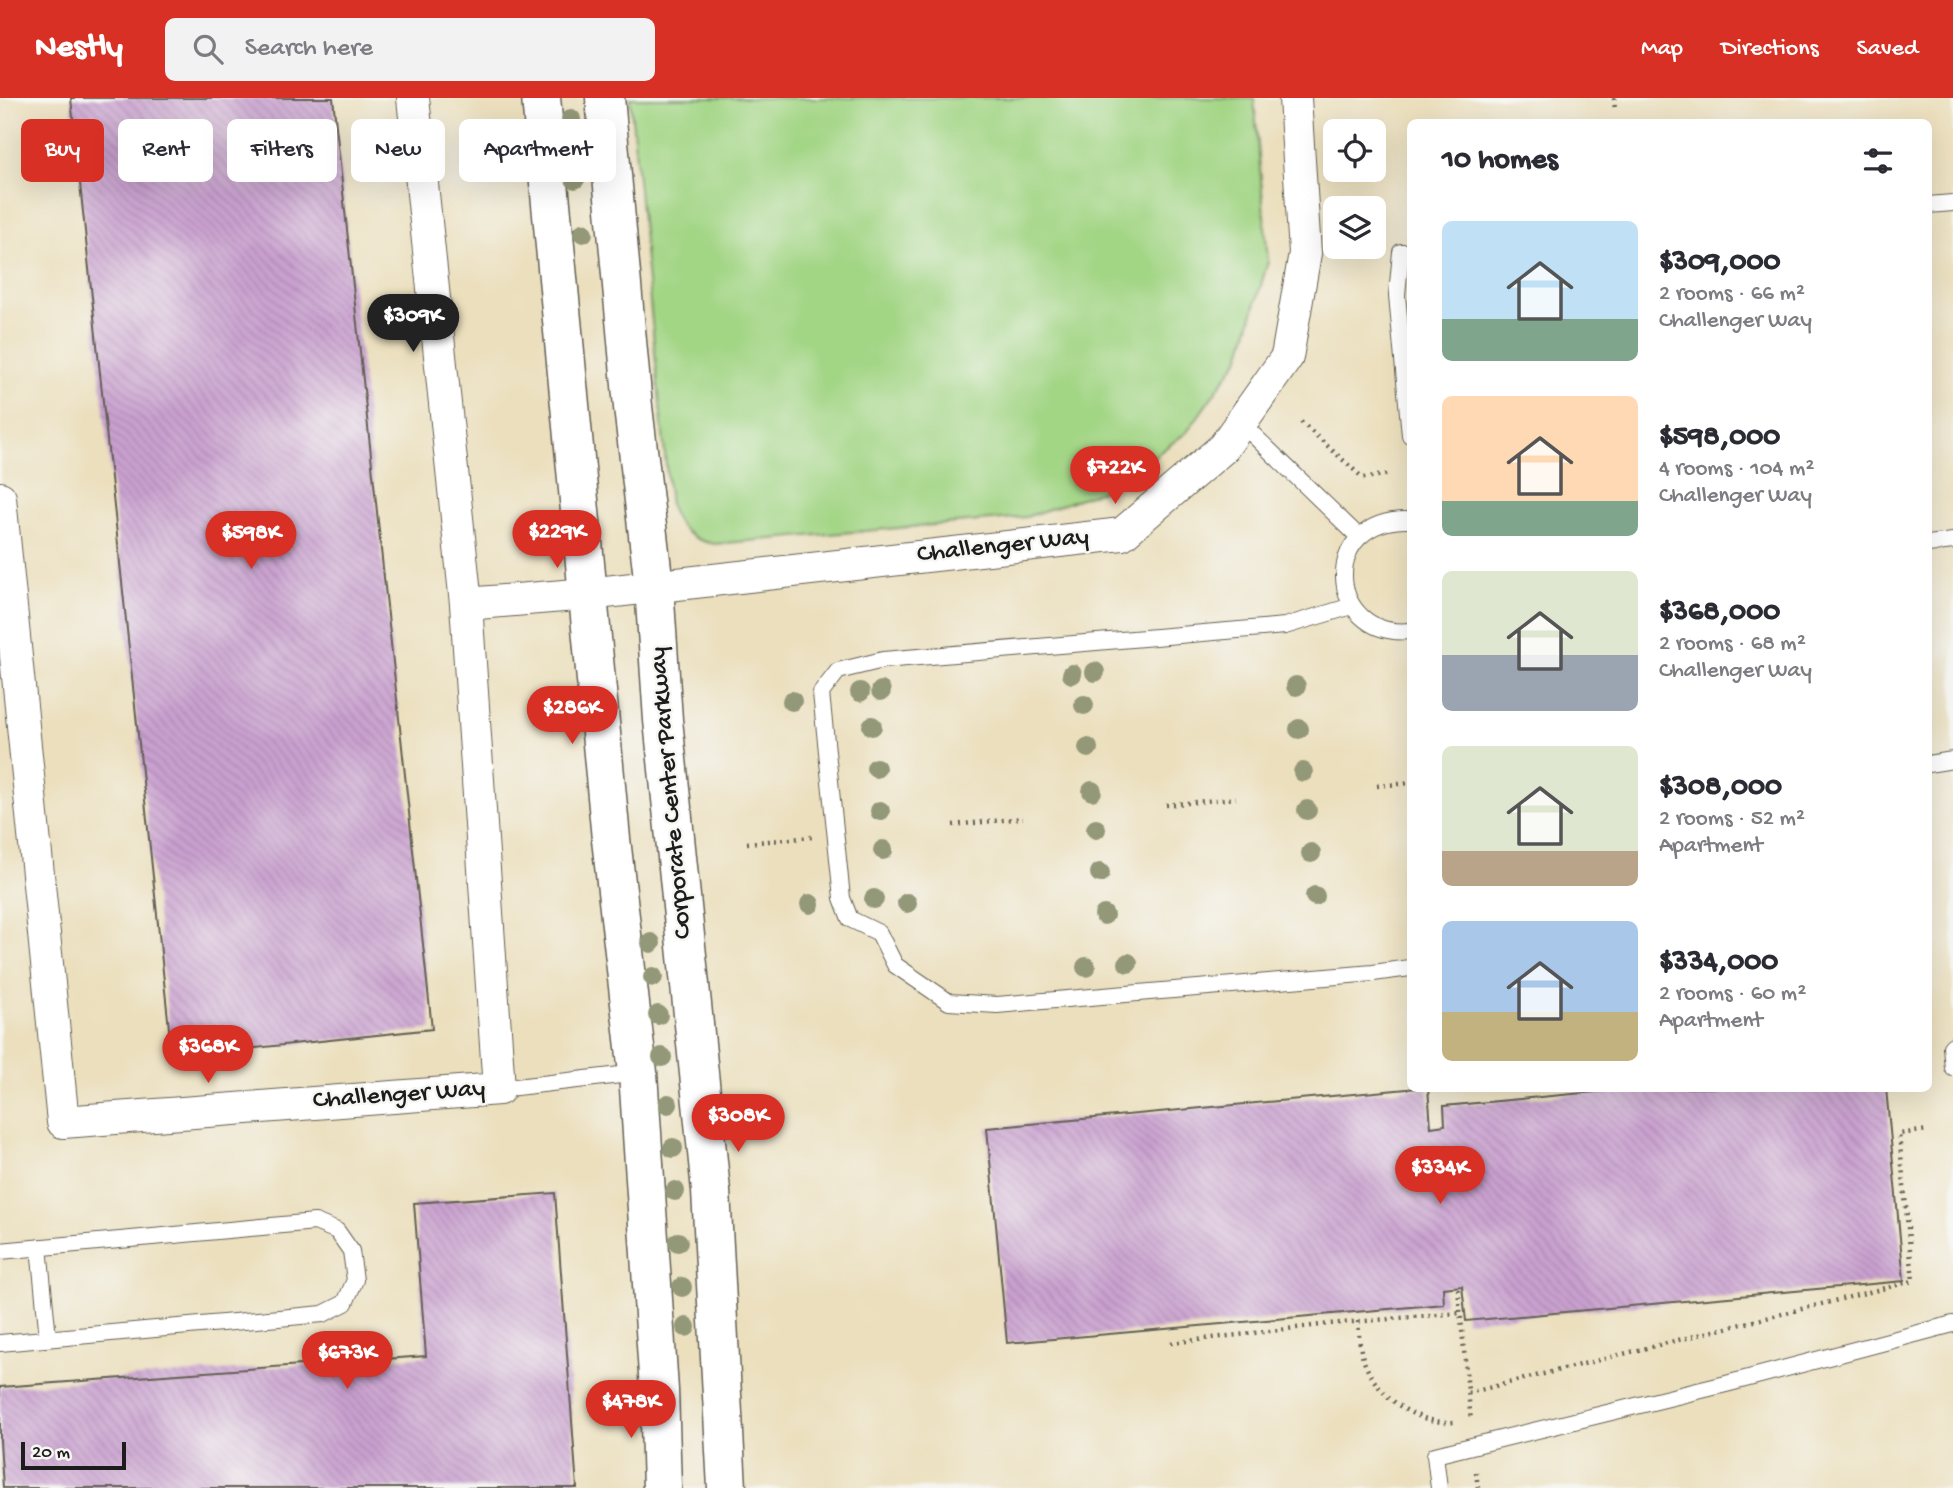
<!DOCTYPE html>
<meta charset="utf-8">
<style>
body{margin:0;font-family:"Gochi Hand",sans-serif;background:#f2f2f3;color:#2b2b33;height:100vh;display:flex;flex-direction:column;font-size:26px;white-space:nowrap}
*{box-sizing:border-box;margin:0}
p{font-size:23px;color:#7c7c81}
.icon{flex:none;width:38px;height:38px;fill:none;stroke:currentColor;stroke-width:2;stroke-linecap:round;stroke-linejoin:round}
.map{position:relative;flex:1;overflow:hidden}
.panel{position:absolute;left:1407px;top:21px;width:525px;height:973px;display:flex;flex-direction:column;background:#fff;border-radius:10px;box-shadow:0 7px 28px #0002}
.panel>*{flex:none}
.guide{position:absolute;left:21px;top:21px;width:665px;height:63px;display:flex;gap:14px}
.buttons{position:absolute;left:1323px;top:21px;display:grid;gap:14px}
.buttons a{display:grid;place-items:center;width:63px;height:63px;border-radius:10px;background:#fff;box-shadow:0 7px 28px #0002;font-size:35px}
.scale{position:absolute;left:21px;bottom:18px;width:105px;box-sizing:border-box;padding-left:7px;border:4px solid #1c1c1c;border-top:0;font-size:19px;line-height:24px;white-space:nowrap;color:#1c1c1c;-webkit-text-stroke:5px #f6f6f2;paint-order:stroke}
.price{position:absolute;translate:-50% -60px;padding:0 16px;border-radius:24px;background:#d93025;color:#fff;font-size:23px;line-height:46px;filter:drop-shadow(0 2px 4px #0008)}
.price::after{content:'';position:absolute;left:50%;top:42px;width:21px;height:16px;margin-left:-10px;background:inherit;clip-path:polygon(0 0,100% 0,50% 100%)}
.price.selected{background:#222;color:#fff}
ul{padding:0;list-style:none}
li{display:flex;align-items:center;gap:21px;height:175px;padding:0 35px}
li span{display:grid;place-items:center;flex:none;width:196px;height:140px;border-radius:10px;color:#555}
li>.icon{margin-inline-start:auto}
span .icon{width:84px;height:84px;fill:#fffc;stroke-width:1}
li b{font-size:30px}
h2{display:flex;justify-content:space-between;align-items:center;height:84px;padding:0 35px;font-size:30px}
.chip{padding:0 24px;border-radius:10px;background:#fff;box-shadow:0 7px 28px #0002;font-size:24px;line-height:63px}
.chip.selected{background:#d93025;color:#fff}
header{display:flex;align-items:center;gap:42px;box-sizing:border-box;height:98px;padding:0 35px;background:#d93025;color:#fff}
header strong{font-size:33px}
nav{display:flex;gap:38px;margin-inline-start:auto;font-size:24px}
.search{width:490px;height:63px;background:#f2f2f3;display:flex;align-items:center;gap:18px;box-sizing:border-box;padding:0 24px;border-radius:10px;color:#7c7c81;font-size:26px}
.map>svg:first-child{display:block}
.green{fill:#a2d584;stroke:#5f7850;stroke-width:2}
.building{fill:url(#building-back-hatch)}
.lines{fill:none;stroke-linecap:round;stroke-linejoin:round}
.lane-casing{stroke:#646054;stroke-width:18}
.street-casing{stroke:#646054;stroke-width:34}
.secondary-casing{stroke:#646054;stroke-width:41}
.path{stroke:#646054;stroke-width:4.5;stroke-dasharray:2 5;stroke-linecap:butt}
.lane{stroke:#fff;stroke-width:16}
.street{stroke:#fff;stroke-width:32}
.secondary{stroke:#fff;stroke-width:38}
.tree{fill:#939878}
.labels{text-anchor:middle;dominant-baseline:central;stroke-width:5;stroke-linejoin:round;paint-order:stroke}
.street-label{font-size:26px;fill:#1c1c1c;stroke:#f6f6f2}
</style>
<header>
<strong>Nestly</strong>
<div class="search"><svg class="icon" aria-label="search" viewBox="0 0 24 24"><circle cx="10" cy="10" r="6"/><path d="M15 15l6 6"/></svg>Search here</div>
<nav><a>Map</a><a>Directions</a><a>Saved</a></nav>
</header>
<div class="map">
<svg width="1953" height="1390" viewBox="0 0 1953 1390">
<defs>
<pattern id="building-back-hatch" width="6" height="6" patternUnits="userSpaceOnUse" patternTransform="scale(1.75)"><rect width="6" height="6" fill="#c9a0cf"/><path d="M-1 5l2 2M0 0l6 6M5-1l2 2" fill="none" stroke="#ac89b1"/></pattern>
</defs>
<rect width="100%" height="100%" fill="#f6f6f2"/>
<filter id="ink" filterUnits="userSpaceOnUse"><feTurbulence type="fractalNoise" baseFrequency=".0143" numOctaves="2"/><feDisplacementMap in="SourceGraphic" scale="14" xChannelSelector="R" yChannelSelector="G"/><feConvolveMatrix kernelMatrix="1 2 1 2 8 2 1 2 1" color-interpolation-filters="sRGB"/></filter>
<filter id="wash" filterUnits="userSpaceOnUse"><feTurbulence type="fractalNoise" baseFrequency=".00686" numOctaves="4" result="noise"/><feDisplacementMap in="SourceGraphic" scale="28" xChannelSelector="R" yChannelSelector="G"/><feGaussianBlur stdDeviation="1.57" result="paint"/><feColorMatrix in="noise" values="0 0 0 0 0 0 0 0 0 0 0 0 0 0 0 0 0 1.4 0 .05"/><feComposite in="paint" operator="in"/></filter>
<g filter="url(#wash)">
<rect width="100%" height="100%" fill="#ebdfbd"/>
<path class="green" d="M630,0H1254L1268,163L1240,259L1187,334L1113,389L1026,419L715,446C691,442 678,431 670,408Z"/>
<g id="blocks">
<path class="building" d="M71,0H333L432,931L172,959Z
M1418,990H1428L1431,1029L1445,1027L1444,1008L1638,990H1886L1904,1183L1466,1223L1462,1188L1443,1190L1444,1206L1007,1245L987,1030Z
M555,1095L577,1390H3L0,1343V1289L426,1258L414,1105Z"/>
</g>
</g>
<g filter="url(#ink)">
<use href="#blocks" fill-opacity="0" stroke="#646054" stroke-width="2"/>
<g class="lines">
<defs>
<path id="lane" d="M1928,107L1953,105
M1410,154H1401L1397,197L1410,337
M1241,325L1359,439
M1410,422C1318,419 1326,541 1410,533
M1928,446L1953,443
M1352,508L1285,528L883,562L838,573L821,595L842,800L850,821L879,835L895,867L949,904L997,907L1373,875L1410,870
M1928,666L1953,662
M1953,947L1951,949L1953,970
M499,991L638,975
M39,1149L48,1240
M0,1153L315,1124L337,1133L351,1153L355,1182L345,1205L323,1216L0,1245
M1439,1390L1435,1357L1726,1286L1953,1226"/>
<path id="street" d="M0,400L63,1024L499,991L466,506L413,0
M466,506L588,496L1122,436L1223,350L1287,259L1305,155L1295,0"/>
<path id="secondary" d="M541,0L611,741L638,975L659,1292L662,1390
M605,0L633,309L654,488L663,622L711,1093L727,1390"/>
</defs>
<use href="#lane" class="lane-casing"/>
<use href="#street" class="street-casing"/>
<use href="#secondary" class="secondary-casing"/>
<path class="path" d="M1614,0L1615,13
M1301,324L1363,380L1391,376
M1377,688L1410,685
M1166,707L1236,700
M953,727L1023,720
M747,745L812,739
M1458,1191L1471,1323
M1358,1223C1359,1234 1359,1246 1362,1257C1372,1295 1414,1327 1454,1324
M1171,1245L1329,1226L1461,1215
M1468,1295L1913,1183L1899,1036L1928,1032
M1476,1374L1478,1390"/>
<use href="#lane" class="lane"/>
<use href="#street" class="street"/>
<use href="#secondary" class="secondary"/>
</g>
<g class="tree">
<circle cx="571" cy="21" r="10"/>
<circle cx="575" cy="81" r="10"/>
<circle cx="583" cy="135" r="10"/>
<circle cx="1095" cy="574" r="10"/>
<circle cx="1072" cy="576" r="10"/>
<circle cx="1296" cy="588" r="10"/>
<circle cx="881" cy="593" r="10"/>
<circle cx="860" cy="594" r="10"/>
<circle cx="792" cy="603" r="10"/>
<circle cx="1084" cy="607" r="10"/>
<circle cx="872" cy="628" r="10"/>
<circle cx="1299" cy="631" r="10"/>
<circle cx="1088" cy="650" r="10"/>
<circle cx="876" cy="670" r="10"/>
<circle cx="1303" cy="674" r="10"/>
<circle cx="1092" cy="693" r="10"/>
<circle cx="1307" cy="712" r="10"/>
<circle cx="880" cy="713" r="10"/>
<circle cx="1096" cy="731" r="10"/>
<circle cx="883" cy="752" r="10"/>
<circle cx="1311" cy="755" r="10"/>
<circle cx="1100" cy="775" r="10"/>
<circle cx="1315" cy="798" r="10"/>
<circle cx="874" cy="801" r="10"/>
<circle cx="907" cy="805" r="10"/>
<circle cx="810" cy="806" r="10"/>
<circle cx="1104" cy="817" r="10"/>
<circle cx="651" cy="845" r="10"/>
<circle cx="1128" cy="865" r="10"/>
<circle cx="1086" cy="869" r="10"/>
<circle cx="653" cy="879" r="10"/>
<circle cx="658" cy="917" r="10"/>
<circle cx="662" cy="959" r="10"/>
<circle cx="668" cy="1006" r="10"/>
<circle cx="673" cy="1050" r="10"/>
<circle cx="675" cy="1093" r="10"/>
<circle cx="678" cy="1144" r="10"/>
<circle cx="682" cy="1189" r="10"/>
<circle cx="686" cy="1229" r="10"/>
</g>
</g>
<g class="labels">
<g class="street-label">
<text transform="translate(1003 449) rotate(-6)">Challenger Way</text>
<text transform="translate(672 695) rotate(-95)">Corporate Center Parkway</text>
<text transform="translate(399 998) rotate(-4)">Challenger Way</text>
</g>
</g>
</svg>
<div class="buttons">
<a><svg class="icon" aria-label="locate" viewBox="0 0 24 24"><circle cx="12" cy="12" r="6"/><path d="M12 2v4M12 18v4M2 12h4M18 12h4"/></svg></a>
<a><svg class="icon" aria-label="layers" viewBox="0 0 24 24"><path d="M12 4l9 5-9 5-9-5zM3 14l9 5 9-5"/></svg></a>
</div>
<div class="scale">20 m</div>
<b class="price selected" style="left:413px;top:256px">$309K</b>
<b class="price" style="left:1115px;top:408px">$722K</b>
<b class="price" style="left:557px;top:472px">$229K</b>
<b class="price" style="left:251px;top:473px">$598K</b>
<b class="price" style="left:572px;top:648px">$286K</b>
<b class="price" style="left:208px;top:987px">$368K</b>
<b class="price" style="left:738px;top:1056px">$308K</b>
<b class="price" style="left:1440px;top:1108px">$334K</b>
<b class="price" style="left:347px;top:1293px">$673K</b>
<b class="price" style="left:631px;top:1342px">$478K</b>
<div class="guide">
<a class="chip selected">Buy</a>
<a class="chip">Rent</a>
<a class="chip">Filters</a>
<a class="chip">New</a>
<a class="chip">Apartment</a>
</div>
<section class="panel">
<h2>10 homes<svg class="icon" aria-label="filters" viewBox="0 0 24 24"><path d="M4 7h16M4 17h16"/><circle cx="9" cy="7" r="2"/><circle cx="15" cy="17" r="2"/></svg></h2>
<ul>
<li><span style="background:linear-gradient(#bfe0f5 70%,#7fa58c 0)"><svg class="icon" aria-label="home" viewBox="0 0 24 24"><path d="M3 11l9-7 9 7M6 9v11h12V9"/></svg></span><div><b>$309,000</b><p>2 rooms · 66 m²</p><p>Challenger Way</p></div></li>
<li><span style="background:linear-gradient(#ffd9b3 75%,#7fa58c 0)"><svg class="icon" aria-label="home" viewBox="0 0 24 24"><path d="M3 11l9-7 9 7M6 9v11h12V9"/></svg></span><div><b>$598,000</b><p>4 rooms · 104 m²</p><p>Challenger Way</p></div></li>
<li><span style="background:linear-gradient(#dfe7d0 60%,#9aa5b1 0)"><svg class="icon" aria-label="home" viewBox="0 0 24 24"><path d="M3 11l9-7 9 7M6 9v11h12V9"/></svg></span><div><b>$368,000</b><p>2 rooms · 68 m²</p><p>Challenger Way</p></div></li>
<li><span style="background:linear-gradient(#dfe7d0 75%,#b9a48a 0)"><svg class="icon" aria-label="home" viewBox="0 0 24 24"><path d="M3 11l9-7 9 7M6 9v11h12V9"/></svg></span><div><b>$308,000</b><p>2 rooms · 52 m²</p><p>Apartment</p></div></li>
<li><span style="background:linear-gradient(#a9c7e8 65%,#c2b280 0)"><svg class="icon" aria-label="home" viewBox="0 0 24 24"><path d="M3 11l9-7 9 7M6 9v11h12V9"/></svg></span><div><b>$334,000</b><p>2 rooms · 60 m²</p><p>Apartment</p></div></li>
</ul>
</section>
</div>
